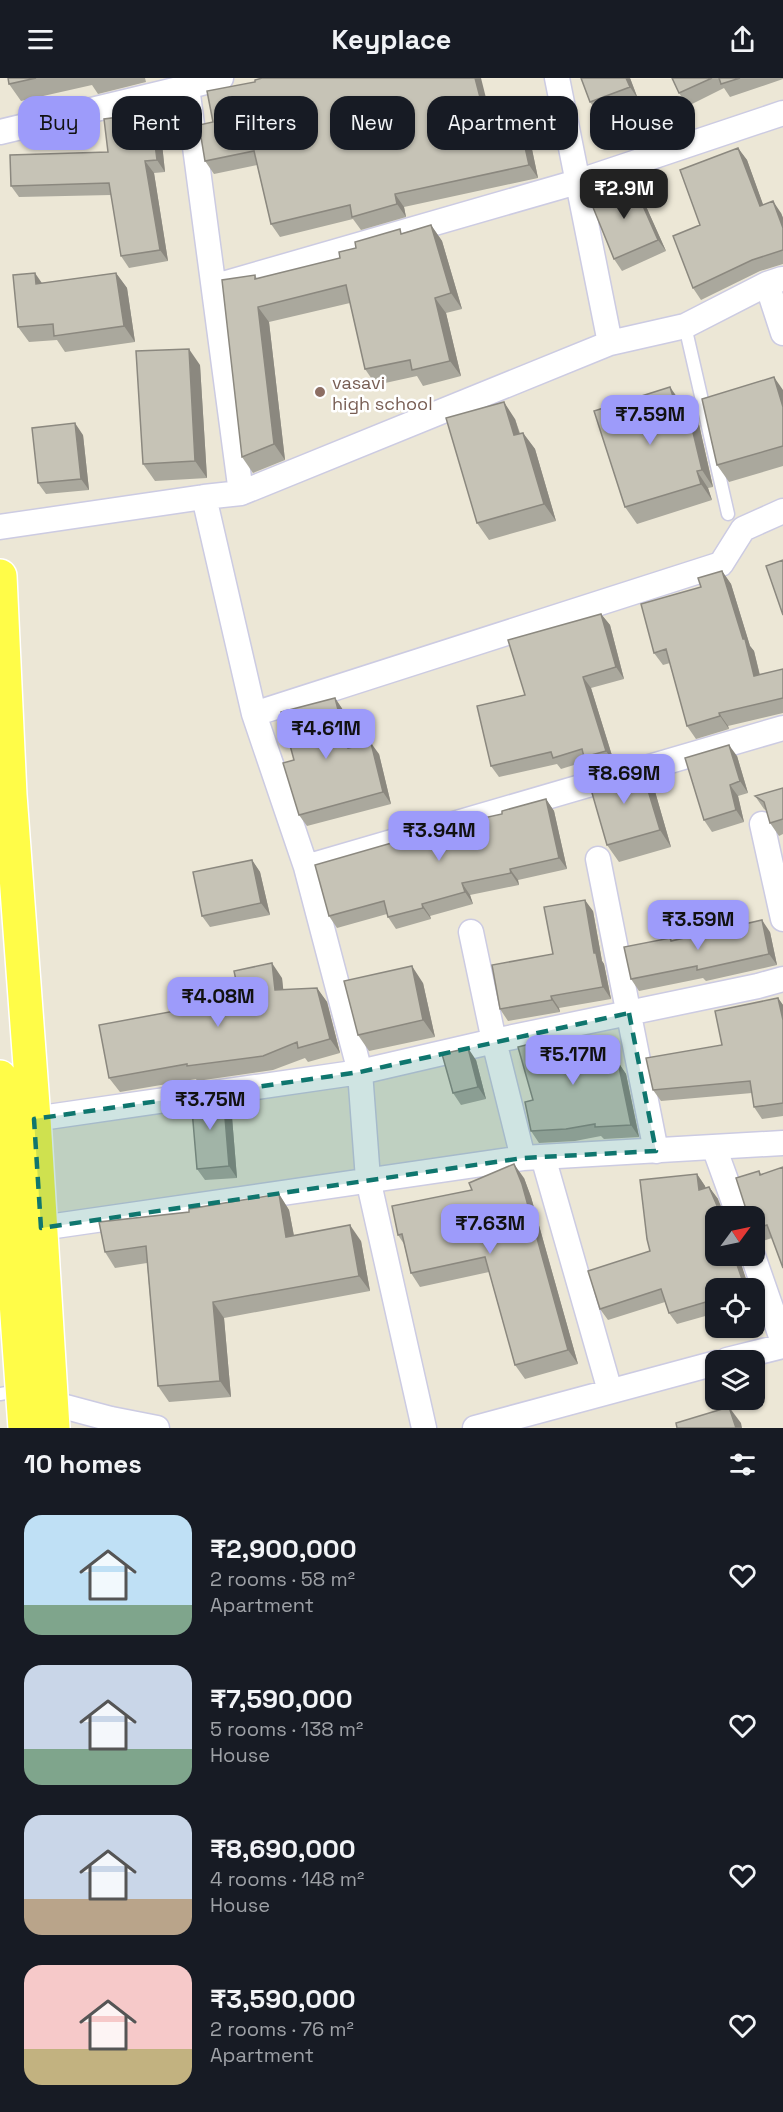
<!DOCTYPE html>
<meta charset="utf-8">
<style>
body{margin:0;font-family:"Space Grotesk",sans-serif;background:#20242c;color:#f1f3f6;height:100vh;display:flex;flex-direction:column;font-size:22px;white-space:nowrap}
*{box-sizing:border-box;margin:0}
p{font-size:20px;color:#9ea1a6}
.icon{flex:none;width:33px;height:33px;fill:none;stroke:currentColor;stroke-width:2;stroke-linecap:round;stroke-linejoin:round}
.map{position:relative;height:1350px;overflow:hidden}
.side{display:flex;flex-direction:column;background:#171b24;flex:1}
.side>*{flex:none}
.banner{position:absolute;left:18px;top:18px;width:747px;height:54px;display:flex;gap:12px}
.needle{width:39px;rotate:57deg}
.fabs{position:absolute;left:705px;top:1128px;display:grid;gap:12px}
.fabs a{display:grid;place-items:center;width:60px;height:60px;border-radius:12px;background:#171b24;box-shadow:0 2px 4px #0004;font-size:30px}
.price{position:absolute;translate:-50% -51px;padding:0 14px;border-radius:12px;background:#9d9bfa;color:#111;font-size:20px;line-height:39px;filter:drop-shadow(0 2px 3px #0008)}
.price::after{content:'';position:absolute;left:50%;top:36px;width:18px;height:14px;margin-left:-9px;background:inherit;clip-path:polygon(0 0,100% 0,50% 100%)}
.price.current{background:#222;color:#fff}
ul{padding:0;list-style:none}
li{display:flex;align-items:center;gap:18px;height:150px;padding:0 24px}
li span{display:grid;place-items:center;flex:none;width:168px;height:120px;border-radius:18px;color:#555}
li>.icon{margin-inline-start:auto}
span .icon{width:72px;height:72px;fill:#fffc;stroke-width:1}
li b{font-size:26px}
h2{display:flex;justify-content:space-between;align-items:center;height:72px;padding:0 24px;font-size:26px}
.chip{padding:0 21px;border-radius:18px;background:#171b24;box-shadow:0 2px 4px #0004;font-size:21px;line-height:54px}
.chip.current{background:#9d9bfa;color:#111}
header{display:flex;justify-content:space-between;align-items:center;height:78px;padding:0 24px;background:#171b24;font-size:27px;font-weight:700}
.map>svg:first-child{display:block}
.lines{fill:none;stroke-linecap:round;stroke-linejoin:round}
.service-casing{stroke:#cccbe2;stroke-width:15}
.minor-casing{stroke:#cccbe2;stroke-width:27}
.primary-casing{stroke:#fff;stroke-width:36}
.service{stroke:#fff;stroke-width:12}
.minor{stroke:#fff;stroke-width:24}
.primary{stroke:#fffc48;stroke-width:33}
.wall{fill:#aaa89d}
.shaded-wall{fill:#8b887f}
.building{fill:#c6c3b6;stroke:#8b887f;stroke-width:1.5}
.marked{fill:#0f766e;fill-opacity:0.2;stroke:#0f766e;stroke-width:4.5;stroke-dasharray:12 8;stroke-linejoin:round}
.education-dot{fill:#8d6e63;stroke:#fff;stroke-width:2}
.labels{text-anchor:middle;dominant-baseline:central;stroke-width:5;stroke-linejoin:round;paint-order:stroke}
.education-label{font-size:18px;fill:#785e54;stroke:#fff;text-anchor:start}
</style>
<header><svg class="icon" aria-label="menu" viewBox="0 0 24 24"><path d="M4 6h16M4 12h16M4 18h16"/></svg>Keyplace<svg class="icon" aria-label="share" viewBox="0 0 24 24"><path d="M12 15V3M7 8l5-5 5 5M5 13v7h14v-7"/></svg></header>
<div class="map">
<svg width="783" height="1350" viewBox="0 0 783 1350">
<rect width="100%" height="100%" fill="#ece7d6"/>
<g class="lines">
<defs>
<path id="service" d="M685,248L728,436
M0,1316L22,1312"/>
<path id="minor" d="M557,0L610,265
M187,9L221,0
M0,54L187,9L241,415
M782,201L767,206L783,255
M223,206L577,104L783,35
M204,419L254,636L721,486L743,451L783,433
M0,449L204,419L241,415L610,265L685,248L767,206
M254,636L306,789L360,994L368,1101L424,1350
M762,746L783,841
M598,781L656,1073
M306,789L783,650
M34,1041L360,994L494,963L471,854
M714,1069L739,1138
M543,1079L610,1313
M523,1080L494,963L758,908L783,901
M41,1150L523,1080L783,1065
M753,1178L783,1264
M727,1282L783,1268
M51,1325L111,1341L157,1350
M475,1350L716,1285"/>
<path id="primary" d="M0,498L10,717L34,1041L53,1350
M0,999L25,1350"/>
</defs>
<use href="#service" class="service-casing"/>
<use href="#minor" class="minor-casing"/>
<use href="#primary" class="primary-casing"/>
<use href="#service" class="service"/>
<use href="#minor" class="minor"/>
<use href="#primary" class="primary"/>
</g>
<path class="wall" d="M8,0H145L146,4L98,16L92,7L21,23L9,6Z
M581,0H630L638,21L598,35L590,24Z
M672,0H783V1L730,19L724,10L688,28L679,15Z
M255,4L487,26L514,20L524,33L538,100L404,129L406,139L361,152L353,141L280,159L271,146L257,87L214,96L205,83L213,44Z
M151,35L160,47L165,94L154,95L168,183L129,190L121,178L111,117L19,119L11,108L108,74Z
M738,70L747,82L763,127L781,135L783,140V186L760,193L701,222L693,210L700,147Z
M640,115L666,173L622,193L614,181Z
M431,147L442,163L462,231L446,235L461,298L423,308L417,298L376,307L365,291L350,225L269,244L285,382L253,395L242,379L255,197L257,201L340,180L356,170L403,155Z
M116,195L127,210L135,264L65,274L57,262L29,264L18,249L42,205Z
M200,287L207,400L155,403L143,386Z
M783,312V388L729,404L717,387Z
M686,325L698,342L713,409L708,410L712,422L637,446L625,429Z
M515,341L520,355H523L535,371L556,443L489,462L477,445Z
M83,357L89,412L46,416L38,405Z
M722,493L731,506L750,568L754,573L760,597L783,591V635L728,648L729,651L696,661L687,648L670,585L663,587L654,575L701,509Z
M601,536L610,547L624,601L591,610L614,684L592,691L587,683L561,691L557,686L499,699L491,688L525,617Z
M335,620L343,632L353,669L379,676L391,726L307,748L299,737L294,682Z
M737,678L748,715L738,718L744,744L712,754L704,742Z
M640,686L652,703L671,769L619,784L607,767Z
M783,710V756L779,758L770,745L767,733L764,731L755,718Z
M546,721L554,733L567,791L518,802L519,807L470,817L473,826L430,838L431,841L396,851L388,839L387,836L337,850L329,838L502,736Z
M252,782L260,794L270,837L210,849L202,838Z
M593,833L602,883L604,886L611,921L559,930L560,934L508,943L500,931Z
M770,854L777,887L706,903L703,900L639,913L631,901L670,860L672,862Z
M282,900L283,912L317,910L327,924L340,975L308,984L305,980L273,992L197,1003L196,1001L120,1014L109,1000L240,921Z
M423,905L435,959L369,973L358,957Z
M778,920L783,927V1038L762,1041L754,1029L752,1015L661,1023L653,1012L722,967Z
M561,958L567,966L605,960L613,971L615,985L618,984L626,996L639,1059L604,1061L601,1058L575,1063L539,1065L531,1053L533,1022Z
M476,982L486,1021L461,1027L453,1015Z
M223,1015L231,1027L237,1100L205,1102L197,1091Z
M759,1093L762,1097L772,1160L757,1165H754V1138L741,1136Z
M697,1096L705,1108L706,1110L709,1109L718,1121L716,1138L740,1183L749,1210H716V1235L677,1246L669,1235L665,1224L608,1242L600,1231L650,1173Z
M524,1100L531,1119L578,1286L525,1301L515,1287L489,1194L420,1209L411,1195L404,1166L398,1157L472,1112Z
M279,1116L289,1132L294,1158L361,1163L370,1213L224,1240L231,1319L169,1324L158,1308L147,1185L115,1190L105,1174L189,1134Z"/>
<path class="shaded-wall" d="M475,0H481L491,40L482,27Z
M626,0H630L638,21L630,9Z
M514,20L524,33L538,100L529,87Z
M151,35L160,47L165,94L157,82Z
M738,70L747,82L768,140L760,128Z
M145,83L154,95L168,183L160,172Z
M632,103L640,115L666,173L658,162Z
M395,116L404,129L406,139L397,126Z
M773,123L781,135L783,140V150Z
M431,147L442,163L462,231L451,215Z
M35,195L46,211L36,206Z
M116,195L127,210L135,264L124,248Z
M435,220L446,235L461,298L450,283Z
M258,229L269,244L285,382L274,366Z
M189,271L200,287L207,400L195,383Z
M774,299L783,312V329Z
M670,309L682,326L688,345L676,328Z
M504,324L515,341L525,374L514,357Z
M686,325L698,342L713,409L702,392Z
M75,345L83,357L89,412L81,401Z
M523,355L535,371L556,443L544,426Z
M697,393L708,410L712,422L701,406Z
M722,493L731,506L750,568L754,573L763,611L754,598Z
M601,536L610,547L624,601L616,589Z
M583,599L591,610L614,684L606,673Z
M335,620L343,632L356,682L348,670Z
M719,635L728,648L729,651L720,638Z
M371,665L379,676L391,726L383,714Z
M729,667L737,678L748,715L740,703Z
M640,686L652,703L671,769L660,752Z
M730,707L738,718L744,744L736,732Z
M546,721L554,733L567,791L559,780Z
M252,782L260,794L270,837L261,825Z
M510,791L518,802L519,807L511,795Z
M462,805L470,817L473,826L465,814Z
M585,822L593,833L602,883L604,886L611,921L603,909L594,875Z
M422,826L430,838L431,841L423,830Z
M762,842L770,854L777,887L769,876Z
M272,885L282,900L285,927L275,912Z
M412,888L423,905L435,959L423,942Z
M317,910L327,924L340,975L330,961Z
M551,918L559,930L560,934L552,922Z
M778,920L783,927V942Z
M561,958L569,969L564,967Z
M605,960L613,971L618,997L610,986Z
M468,970L476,982L486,1021L478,1009Z
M618,984L626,996L639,1059L631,1047Z
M223,1015L231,1027L237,1100L229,1088Z
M514,1086L524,1100L531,1119L578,1286L568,1272Z
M697,1096L705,1108L707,1124L699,1112Z
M709,1109L718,1121L725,1138H722Z
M279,1116L289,1132L297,1174L286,1159Z
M350,1147L361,1163L370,1213L359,1198Z
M734,1178H739L740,1183L749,1210H745Z
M213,1224L224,1240L231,1319L220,1303Z
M729,1329L741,1345L742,1350H736Z"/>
<path class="building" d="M8,0H36L9,6Z
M262,0H475L482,27L514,20L529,87L395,116L397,126L352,139L350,127L271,146L254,73L205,83L199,47L213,44L207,13L255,4V2Z
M581,0H626L630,9L590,24Z
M672,0H712L679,15Z
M719,0H740L721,6Z
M151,35L157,82L145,83L160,172L121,178L109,105L11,108L10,77L108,74L104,41Z
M738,70L760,128L773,123L783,150V172L752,182L693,210L673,158L700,147L680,92Z
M632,103L658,162L614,181L590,122Z
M431,147L451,215L435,220L450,283L412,292L410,282L365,291L346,207L258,229L274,366L242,379L222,202L255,197V201L340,180L339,174L356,170L355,164L400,151L401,156Z
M35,195L36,206L116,195L124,248L54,258L53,246L18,249L13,197Z
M189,271L195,383L143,386L136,273Z
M774,299L783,329V368L717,387L702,321Z
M670,309L676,328L686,325L702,392L697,393L701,406L625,429L594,333Z
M504,324L514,357L523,355L544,426L477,445L446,340Z
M75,345L81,401L38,405L32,350Z
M783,482V537L766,488Z
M722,493L743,561H745L754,598L783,591V620L719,635L720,638L687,648L666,571L654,575L641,526L701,509L698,500Z
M601,536L616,589L583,599L606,673L584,679L582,671L553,680L551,674L491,688L477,628L525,617L508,562Z
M335,620L348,670L371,665L383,714L299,737L283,685L294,682L281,634Z
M729,667L740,703L730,707L736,732L704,742L685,680Z
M640,686L660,752L607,767L588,701Z
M783,710V741L770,745L764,724L755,718Z
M546,721L559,780L510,791L511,795L462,805L465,814L422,826L423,830L388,839L384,823L329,838L315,787L461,745L502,736V733Z
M252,782L261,825L202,838L193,794Z
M585,822L594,875H596L603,909L551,918L552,922L500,931L492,887L553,876L544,829Z
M762,842L769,876L697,892V888L631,901L624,869L670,860L671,863Z
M272,885L275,912L317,910L330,961L298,970L297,964L263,978L187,988V986L109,1000L99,947L240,921L234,893Z
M412,888L423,942L358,957L344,903Z
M778,920L783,942V1025L754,1029L750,1003L653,1012L646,980L722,967L715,933Z
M561,958L564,967L605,960L610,986L618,984L631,1047L595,1049V1046L566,1051L531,1053L525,1024L533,1022L518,969Z
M468,970L478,1009L453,1015L442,976Z
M223,1015L229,1088L197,1091L191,1020Z
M514,1086L522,1106L568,1272L515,1287L485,1179L411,1195L402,1156L398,1157L392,1128L472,1112L469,1105Z
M783,1089V1190L767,1147L754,1151V1138H737L741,1136L745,1128L736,1100L759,1093L760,1097Z
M697,1096L699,1112L709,1109L721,1137L724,1138H716V1178H734L745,1210H716V1221L669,1235L661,1211L600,1231L588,1193L650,1173L647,1161L640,1102Z
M279,1116L286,1159L350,1147L359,1198L213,1224L220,1303L158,1308L146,1168L105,1174L99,1144L189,1134V1131Z
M729,1329L736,1350H677L676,1345Z"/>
<path class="marked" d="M629,935L656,1073L523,1080L41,1150L34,1041L360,994Z"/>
<circle class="education-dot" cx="320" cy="314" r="6"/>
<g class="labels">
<g class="education-label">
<text x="332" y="304">vasavi<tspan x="332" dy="21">high school</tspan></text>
</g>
</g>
</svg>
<div class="fabs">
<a><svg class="needle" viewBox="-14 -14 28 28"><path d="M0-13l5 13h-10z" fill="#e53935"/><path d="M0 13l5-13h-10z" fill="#9ea1a6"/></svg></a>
<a><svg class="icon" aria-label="locate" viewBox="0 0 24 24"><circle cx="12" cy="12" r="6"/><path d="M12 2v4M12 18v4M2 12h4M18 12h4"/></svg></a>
<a><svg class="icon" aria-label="layers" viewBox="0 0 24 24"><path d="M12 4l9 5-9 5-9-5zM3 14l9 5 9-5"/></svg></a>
</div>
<b class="price current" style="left:624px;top:142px">₹2.9M</b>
<b class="price" style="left:650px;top:368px">₹7.59M</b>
<b class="price" style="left:326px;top:682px">₹4.61M</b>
<b class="price" style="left:624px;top:727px">₹8.69M</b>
<b class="price" style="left:439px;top:784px">₹3.94M</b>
<b class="price" style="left:698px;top:873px">₹3.59M</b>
<b class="price" style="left:218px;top:950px">₹4.08M</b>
<b class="price" style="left:573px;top:1008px">₹5.17M</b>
<b class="price" style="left:210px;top:1053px">₹3.75M</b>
<b class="price" style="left:490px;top:1177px">₹7.63M</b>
<div class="banner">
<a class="chip current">Buy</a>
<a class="chip">Rent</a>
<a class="chip">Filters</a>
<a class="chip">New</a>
<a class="chip">Apartment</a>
<a class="chip">House</a>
</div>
</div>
<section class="side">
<h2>10 homes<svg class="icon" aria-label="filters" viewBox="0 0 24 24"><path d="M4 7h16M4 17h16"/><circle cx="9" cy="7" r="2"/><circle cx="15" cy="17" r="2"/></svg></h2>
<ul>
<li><span style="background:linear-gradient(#bfe0f5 75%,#7fa58c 0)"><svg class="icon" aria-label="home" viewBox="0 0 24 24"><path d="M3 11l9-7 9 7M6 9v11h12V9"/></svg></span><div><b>₹2,900,000</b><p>2 rooms · 58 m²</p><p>Apartment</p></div><svg class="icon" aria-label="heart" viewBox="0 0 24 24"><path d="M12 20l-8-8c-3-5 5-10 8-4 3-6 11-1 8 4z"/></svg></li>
<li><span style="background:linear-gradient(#c9d6e8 70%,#7fa58c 0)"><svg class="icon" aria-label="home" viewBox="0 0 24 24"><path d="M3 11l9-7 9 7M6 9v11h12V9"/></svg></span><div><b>₹7,590,000</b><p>5 rooms · 138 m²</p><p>House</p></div><svg class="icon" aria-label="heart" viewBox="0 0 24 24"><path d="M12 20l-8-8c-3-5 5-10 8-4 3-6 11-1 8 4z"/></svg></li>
<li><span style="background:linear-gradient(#c9d6e8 70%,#b9a48a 0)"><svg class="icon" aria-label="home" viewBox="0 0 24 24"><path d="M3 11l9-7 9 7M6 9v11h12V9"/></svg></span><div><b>₹8,690,000</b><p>4 rooms · 148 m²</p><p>House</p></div><svg class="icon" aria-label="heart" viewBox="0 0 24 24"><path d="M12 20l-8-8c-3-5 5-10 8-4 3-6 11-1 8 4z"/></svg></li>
<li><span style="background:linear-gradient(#f6c9c9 70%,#c2b280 0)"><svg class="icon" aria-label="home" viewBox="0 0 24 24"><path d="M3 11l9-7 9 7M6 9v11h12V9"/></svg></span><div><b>₹3,590,000</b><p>2 rooms · 76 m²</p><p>Apartment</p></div><svg class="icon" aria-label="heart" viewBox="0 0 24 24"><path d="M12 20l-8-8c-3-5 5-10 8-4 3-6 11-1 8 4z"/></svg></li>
</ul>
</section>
